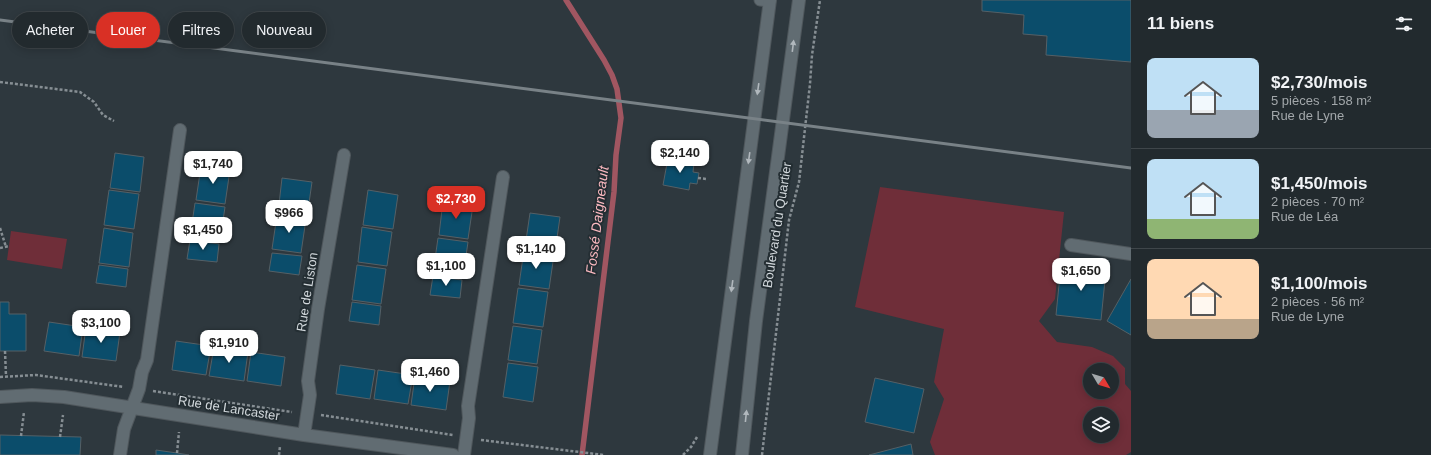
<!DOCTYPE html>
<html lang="fr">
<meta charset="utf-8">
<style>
body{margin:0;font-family:Arial,sans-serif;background:#2e363a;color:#f1f3f6;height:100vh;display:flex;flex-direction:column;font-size:15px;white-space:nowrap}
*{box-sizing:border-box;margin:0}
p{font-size:13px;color:#a2a7aa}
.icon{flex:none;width:22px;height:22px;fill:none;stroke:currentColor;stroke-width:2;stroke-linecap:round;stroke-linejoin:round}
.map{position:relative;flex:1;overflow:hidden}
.sheet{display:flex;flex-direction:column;background:#222a2e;width:300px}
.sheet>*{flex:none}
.banner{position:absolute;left:12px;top:12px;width:380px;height:36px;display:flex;gap:8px}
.needle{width:26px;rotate:128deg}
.controls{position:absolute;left:1083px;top:363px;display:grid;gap:8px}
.controls a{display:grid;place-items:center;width:36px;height:36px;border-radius:50%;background:#222a2e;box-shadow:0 2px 10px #0003,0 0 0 1px #3f464a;font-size:20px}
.price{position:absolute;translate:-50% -34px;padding:0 9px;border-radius:8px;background:#fff;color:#222;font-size:13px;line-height:26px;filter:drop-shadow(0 1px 2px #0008)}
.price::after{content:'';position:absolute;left:50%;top:24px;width:12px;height:9px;margin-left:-6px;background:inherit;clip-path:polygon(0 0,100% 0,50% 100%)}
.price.on{background:#d93025;color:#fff}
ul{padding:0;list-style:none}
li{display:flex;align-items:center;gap:12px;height:100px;padding:0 16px}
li+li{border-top:1px solid #3f464a}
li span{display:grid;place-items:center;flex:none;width:112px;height:80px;border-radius:8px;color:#555}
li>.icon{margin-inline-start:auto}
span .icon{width:48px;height:48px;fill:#fffc;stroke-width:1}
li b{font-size:17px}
h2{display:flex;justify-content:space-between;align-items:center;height:48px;padding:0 16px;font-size:17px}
.pill{padding:0 14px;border-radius:18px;background:#222a2e;box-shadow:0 2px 10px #0003,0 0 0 1px #3f464a;font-size:14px;line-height:36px}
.pill.on{background:#d93025;color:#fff}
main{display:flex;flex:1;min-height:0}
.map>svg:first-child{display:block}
.green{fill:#6f2e39;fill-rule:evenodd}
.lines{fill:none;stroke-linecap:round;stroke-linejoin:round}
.stream{stroke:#a15661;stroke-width:5.5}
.building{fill:#0b4d6b;stroke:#556066}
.lane-casing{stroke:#4f575c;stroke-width:13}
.street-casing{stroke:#4f575c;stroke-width:14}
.secondary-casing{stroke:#4f575c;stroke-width:14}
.path{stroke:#868e93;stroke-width:2.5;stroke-dasharray:3 2;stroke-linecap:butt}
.lane{stroke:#616c72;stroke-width:11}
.street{stroke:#616c72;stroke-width:12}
.secondary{stroke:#616c72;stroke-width:12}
.rail{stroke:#798287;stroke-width:3}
.oneway{fill:#b1b8bd}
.labels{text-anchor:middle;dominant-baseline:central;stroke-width:4;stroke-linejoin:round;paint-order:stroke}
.street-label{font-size:13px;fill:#d3d9dd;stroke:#242e33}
.water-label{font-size:14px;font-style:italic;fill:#fbb9c0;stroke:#242e33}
</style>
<main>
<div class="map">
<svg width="1131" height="455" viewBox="0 0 1131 455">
<rect width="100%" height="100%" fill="#2e383e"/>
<path class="green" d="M880,187L1064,212L1055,299L1039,321L1057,342L1092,347L1113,356L1125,368V384L1131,391V452L1126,455H935L930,442L944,399L934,382L944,329L855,307ZM1090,370H1112V392H1090ZM1090,414H1112V436H1090Z
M11,231L67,239L62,269L7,260Z"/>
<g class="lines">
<path class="stream" d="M566,0L604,60L612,75L617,89L621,118L616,155L614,192L582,455"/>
</g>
<path class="building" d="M982,0H1131V62L1046,55L1047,36L1023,34L1024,15L982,11Z
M115,153L144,157L140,192L110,188Z
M668,158L694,163L693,172L699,173L697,184L690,183L689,190L663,185Z
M201,166L230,170L225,204L196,200Z
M282,178L312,182L307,217L278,213Z
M109,190L139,194L134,229L104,225Z
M368,190L398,195L393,229L363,225Z
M443,201L473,205L468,239L439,235Z
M195,203L225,207L220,241L190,237Z
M530,213L560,217L555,252L525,247Z
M277,215L306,219L301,253L272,249Z
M362,227L392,232L387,266L358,262Z
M104,228L133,233L129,267L99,263Z
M438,238L468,242L463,277L433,273Z
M190,240L219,244L217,262L187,259Z
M524,250L554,255L549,289L519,285Z
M272,253L302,256L299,275L269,271Z
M99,265L128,269L126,287L96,283Z
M357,265L386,269L381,304L352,300Z
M1061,265L1106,270L1101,320L1056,315Z
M433,276L462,280L460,298L430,295Z
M1131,279V335L1107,321Z
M518,288L548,292L543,327L513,323Z
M0,302H9V314H26V351H0Z
M352,302L381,306L379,325L349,321Z
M49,322L83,327L79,356L44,351Z
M513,326L542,330L537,364L508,360Z
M86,327L120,332L116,361L82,357Z
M176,341L211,346L206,375L172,370Z
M214,347L248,352L244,381L209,376Z
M251,352L285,357L281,386L247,381Z
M508,363L538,367L533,402L503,397Z
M340,365L375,370L370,399L336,394Z
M378,370L413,375L408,404L374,399Z
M415,376L450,381L446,410L411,405Z
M875,378L924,389L914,433L865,422Z
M0,435L81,437L80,455H0Z
M911,444L913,455H869Z
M156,450L177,453L189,455H156Z"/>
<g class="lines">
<defs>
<path id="lane" d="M760,0L770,1"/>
<path id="street" d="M1071,245L1131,254
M0,397L32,395L64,397L304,435L453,455
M304,435L310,395L308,381L318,309L344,155
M120,455L124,429L139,389L142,372L147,360L180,130
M464,455L469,418L468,406L503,177"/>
<path id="secondary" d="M710,455L770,0
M742,455L756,321L799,0"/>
</defs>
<use href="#lane" class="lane-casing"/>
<use href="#street" class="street-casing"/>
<use href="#secondary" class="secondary-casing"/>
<path class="path" d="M0,82L80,92L94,102L103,115L114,121
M698,178L707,179
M0,228L6,247
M0,248L9,246
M5,351L6,376
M0,377L36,375L124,387
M153,391L292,412
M321,415L453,435
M21,436L24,412
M60,437L63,415
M481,440L604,455
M177,453L179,432
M279,455L280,446
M683,455L691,447L697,437
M762,455L789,220L799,182L810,84L812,55L820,0"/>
<use href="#lane" class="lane"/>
<use href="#street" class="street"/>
<use href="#secondary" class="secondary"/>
<path class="rail" d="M0,20L1131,168"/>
</g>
<defs><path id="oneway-solid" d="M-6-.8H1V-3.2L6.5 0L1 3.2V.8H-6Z"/></defs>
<g class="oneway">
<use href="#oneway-solid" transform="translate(793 46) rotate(-83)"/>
<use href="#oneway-solid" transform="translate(758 89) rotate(98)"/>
<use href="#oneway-solid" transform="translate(749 158) rotate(98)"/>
<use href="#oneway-solid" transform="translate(732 286) rotate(98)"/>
<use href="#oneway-solid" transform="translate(746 416) rotate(-84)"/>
</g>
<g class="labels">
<g class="street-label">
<text transform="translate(777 225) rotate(-81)">Boulevard du Quartier</text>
<text transform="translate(307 292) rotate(-81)">Rue de Liston</text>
<text transform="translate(229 408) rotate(9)">Rue de Lancaster</text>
</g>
<g class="water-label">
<text transform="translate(597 220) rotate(-83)">Fossé Daigneault</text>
</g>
</g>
</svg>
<div class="controls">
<a><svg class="needle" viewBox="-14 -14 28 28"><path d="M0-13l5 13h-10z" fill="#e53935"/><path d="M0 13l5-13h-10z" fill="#a2a7aa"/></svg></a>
<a><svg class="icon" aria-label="layers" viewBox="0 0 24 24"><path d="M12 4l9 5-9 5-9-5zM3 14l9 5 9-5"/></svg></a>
</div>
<b class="price" style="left:680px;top:174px">$2,140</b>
<b class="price" style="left:213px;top:185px">$1,740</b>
<b class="price on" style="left:456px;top:220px">$2,730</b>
<b class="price" style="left:289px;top:234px">$966</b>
<b class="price" style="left:203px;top:251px">$1,450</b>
<b class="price" style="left:536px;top:270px">$1,140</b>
<b class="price" style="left:446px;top:287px">$1,100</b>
<b class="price" style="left:1081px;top:292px">$1,650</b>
<b class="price" style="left:101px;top:344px">$3,100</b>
<b class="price" style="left:229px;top:364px">$1,910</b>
<b class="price" style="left:430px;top:393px">$1,460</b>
<div class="banner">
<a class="pill">Acheter</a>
<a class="pill on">Louer</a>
<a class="pill">Filtres</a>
<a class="pill">Nouveau</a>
</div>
</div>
<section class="sheet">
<h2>11 biens<svg class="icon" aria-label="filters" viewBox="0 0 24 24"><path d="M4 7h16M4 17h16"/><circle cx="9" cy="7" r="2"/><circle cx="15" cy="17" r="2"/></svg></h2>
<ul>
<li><span style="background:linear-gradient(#bfe0f5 65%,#9aa5b1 0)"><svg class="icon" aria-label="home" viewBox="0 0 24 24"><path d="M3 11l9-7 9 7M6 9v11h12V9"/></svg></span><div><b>$2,730/mois</b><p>5 pièces · 158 m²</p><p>Rue de Lyne</p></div></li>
<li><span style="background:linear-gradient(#bfe0f5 75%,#8fb573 0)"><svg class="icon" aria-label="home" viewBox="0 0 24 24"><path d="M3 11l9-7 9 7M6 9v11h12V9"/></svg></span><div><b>$1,450/mois</b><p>2 pièces · 70 m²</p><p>Rue de Léa</p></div></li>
<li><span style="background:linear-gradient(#ffd9b3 75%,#b9a48a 0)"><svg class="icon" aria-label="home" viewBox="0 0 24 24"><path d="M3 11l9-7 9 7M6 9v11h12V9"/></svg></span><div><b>$1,100/mois</b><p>2 pièces · 56 m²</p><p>Rue de Lyne</p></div></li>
</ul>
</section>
</main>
